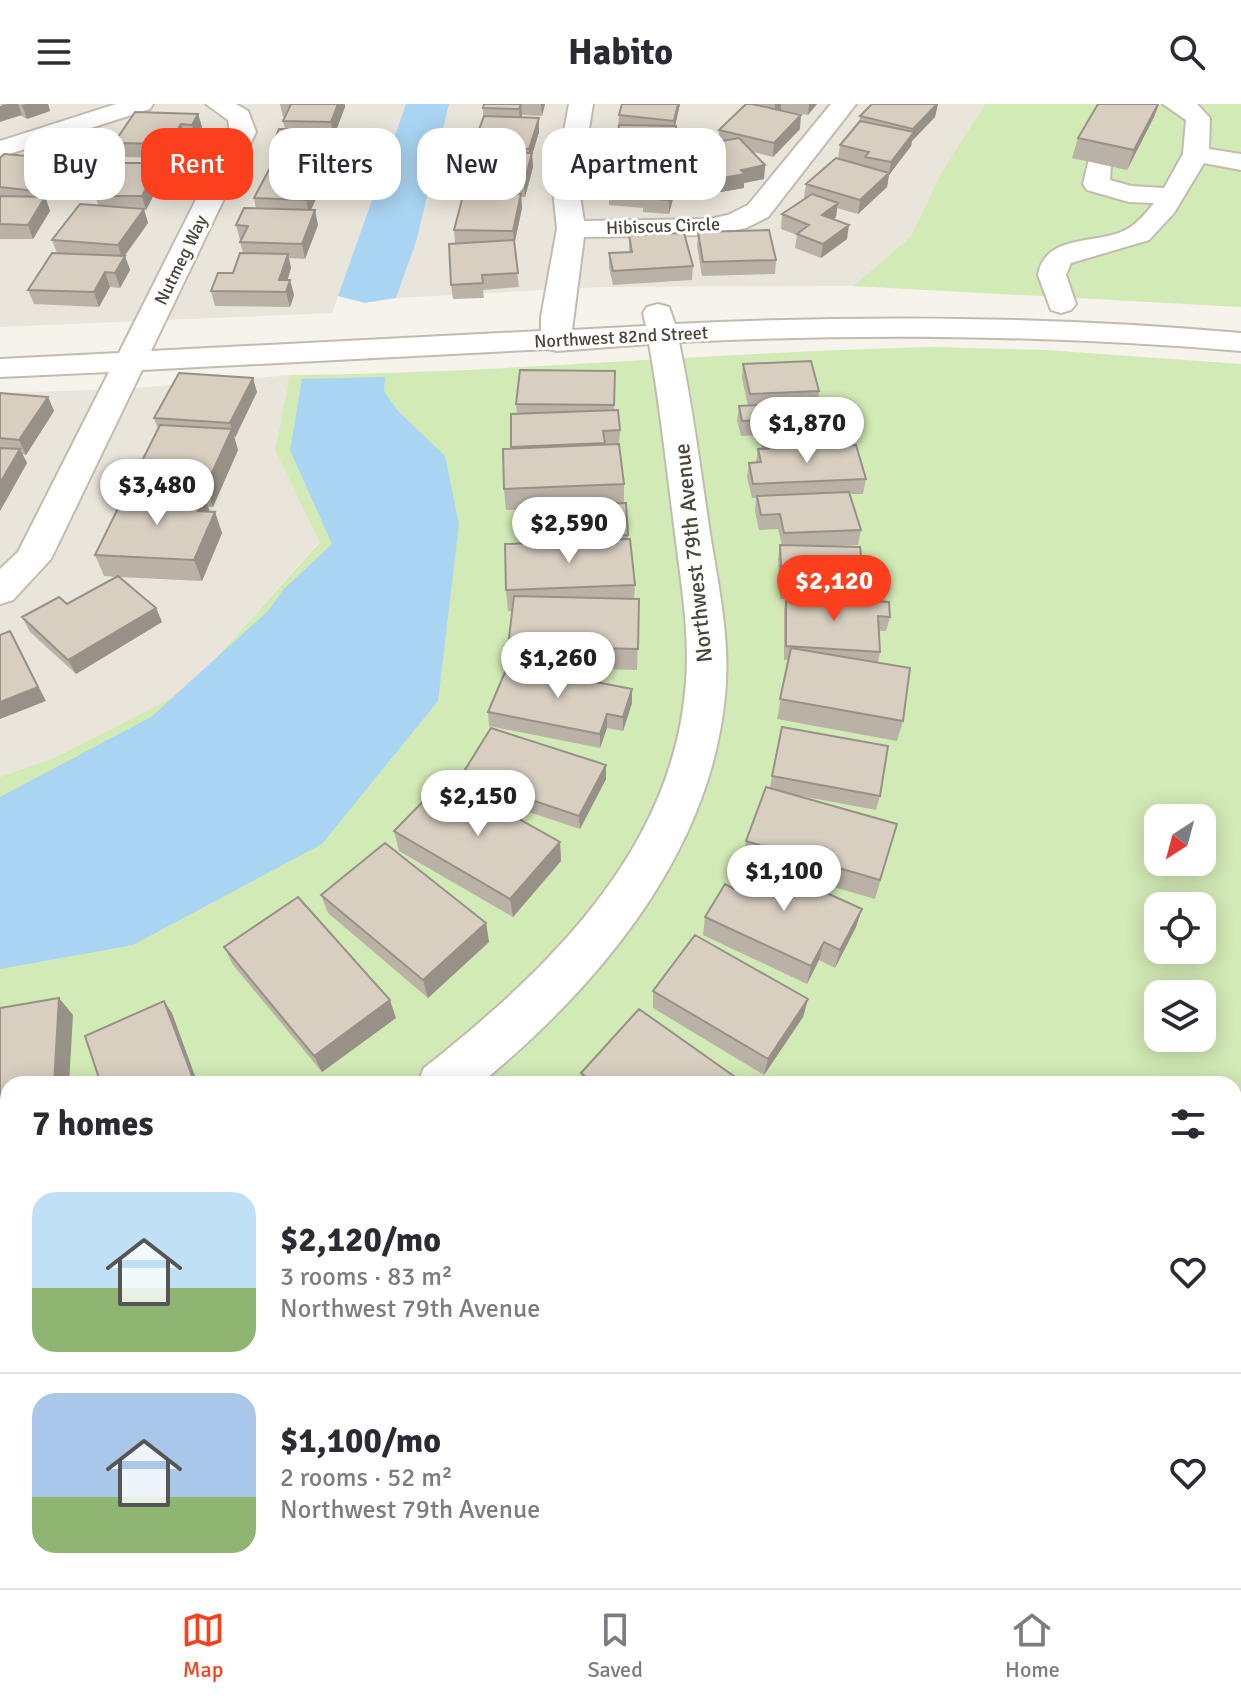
<!DOCTYPE html>
<meta charset="utf-8">
<style>
body{margin:0;font-family:Signika,sans-serif;background:#f7f7f7;color:#2b2b33;height:100vh;display:flex;flex-direction:column;font-size:30px;white-space:nowrap}
*{box-sizing:border-box;margin:0}
p{font-size:26px;color:#7c7c81}
.icon{flex:none;width:44px;height:44px;fill:none;stroke:currentColor;stroke-width:2;stroke-linecap:round;stroke-linejoin:round}
.map{position:relative;flex:1;overflow:hidden}
.details{position:absolute;left:0px;top:972px;width:1242px;height:512px;display:flex;flex-direction:column;background:#fff;border-radius:24px 24px 0 0;box-shadow:0 4px 20px #0003}
.details>*{flex:none}
.top-card{position:absolute;left:24px;top:24px;width:800px;height:72px;display:flex;gap:16px}
.needle{width:52px;rotate:216deg}
.fabs{position:absolute;left:1144px;top:700px;display:grid;gap:16px}
.fabs a{display:grid;place-items:center;width:72px;height:72px;border-radius:16px;background:#fff;box-shadow:0 4px 20px #0003;font-size:40px}
.price{position:absolute;translate:-50% -68px;padding:0 18px;border-radius:28px;background:#fff;color:#222;font-size:26px;line-height:52px;filter:drop-shadow(0 2px 4px #0008)}
.price::after{content:'';position:absolute;left:50%;top:48px;width:24px;height:18px;margin-left:-12px;background:inherit;clip-path:polygon(0 0,100% 0,50% 100%)}
.price.current{background:#fc3f1d;color:#fff}
ul{padding:0;list-style:none}
li{display:flex;align-items:center;gap:24px;height:200px;padding:0 32px}
li+li{border-top:2px solid #e1e1e2}
li span{display:grid;place-items:center;flex:none;width:224px;height:160px;border-radius:24px;color:#555}
li>.icon{margin-inline-start:auto}
span .icon{width:96px;height:96px;fill:#fffc;stroke-width:1}
li b{font-size:34px}
h2{display:flex;justify-content:space-between;align-items:center;height:96px;padding:0 32px;font-size:34px}
.chip{padding:0 28px;border-radius:24px;background:#fff;box-shadow:0 4px 20px #0003;font-size:28px;line-height:72px}
.chip.current{background:#fc3f1d;color:#fff}
header{display:flex;justify-content:space-between;align-items:center;height:104px;padding:0 32px;background:#fff;font-size:36px;font-weight:700}
.tab-bar{display:flex;justify-content:space-around;align-items:center;height:112px;border-top:2px solid #e1e1e2;background:#fff;font-size:22px;color:#7c7c81}
.tab-bar a{display:grid;justify-items:center;gap:4px}
.tab-bar .current{color:#fc3f1d}
.map>svg:first-child{display:block}
.residential{fill:#eae5da}
.green{fill:#d2eab5;fill-rule:evenodd}
.water{fill:#a9d4f2}
.lines{fill:none;stroke-linecap:round;stroke-linejoin:round}
.minor-casing{stroke:#c2bbae;stroke-width:4}
.minor{fill:#fff;fill-rule:evenodd}
.wall{fill:#bab2a6}
.shaded-wall{fill:#979187}
.building{fill:#d8cfc1;stroke:#979187;stroke-width:2}
.labels{text-anchor:middle;dominant-baseline:central;stroke-width:6;stroke-linejoin:round;paint-order:stroke}
.far-street-label{font-size:18px;fill:#4b4439;stroke:#fff}
.street-label{font-size:22px;fill:#4b4439;stroke:#fff}
</style>
<header><svg class="icon" aria-label="menu" viewBox="0 0 24 24"><path d="M4 6h16M4 12h16M4 18h16"/></svg>Habito<svg class="icon" aria-label="search" viewBox="0 0 24 24"><circle cx="10" cy="10" r="6"/><path d="M15 15l6 6"/></svg></header>
<div class="map">
<svg width="1241" height="1484" viewBox="0 0 1241 1484">
<rect width="100%" height="100%" fill="#f6f3ec"/>
<path class="residential" d="M0,0H406L332,209L0,223Z
M449,0H985L941,69L911,132L853,182L603,183L396,194L417,135Z
M290,271L275,347L320,437L187,586L56,653L0,673V289L123,285Z"/>
<path class="green" d="M985,0H1241V203L853,182L911,132L941,69Z
M933,243L1046,246L1241,260V1484H0V673L56,653L187,586L320,438L275,347L290,271C504,269 718,248 933,243ZM1158,714H1202V758H1158ZM1158,802H1202V846H1158ZM1158,890H1202V934H1158ZM8,980H1234V1476H8Z"/>
<path class="water" d="M406,0H449L417,135L396,194L365,199L338,192Z
M385,273L384,287L398,307L445,352L459,420L438,597L322,740L133,841L0,865V693L151,613L268,507L283,486L332,440L290,346L302,275Z
M430,1476H692L718,1484H431Z"/>
<g class="lines">
<defs>
<path id="minor" d="M116,0H153L150,5L0,53V37Z
M206,0H236L248,7L256,28L151,247L541,227V213L557,125L553,86L569,0H593L579,86L584,117L709,115L728,111L748,101L831,0H856L768,113L746,124L709,131L584,133L572,226L646,222L643,209L647,203L658,200L669,203L675,220C865,211 1052,212 1241,229V247C1053,231 867,229 679,238C692,300 700,361 709,423C717,475 729,527 726,579C716,744 601,880 480,980H417L424,964C548,866 674,746 686,578C690,525 680,473 674,421C666,360 660,300 649,240L557,247L548,245L142,266L51,455L13,496L0,500V465L18,448L109,268L0,273V255L119,249L230,28L228,16Z
M1163,0H1197L1210,14L1209,45L1241,50V66L1204,59L1174,109L1149,136L1071,159L1066,171L1076,200L1071,206L1061,209L1051,206L1038,171C1045,131 1092,140 1121,128C1135,123 1145,110 1154,99L1129,98L1087,86L1083,80L1089,55H1107L1111,61L1110,76L1131,82L1164,84L1183,50L1186,16Z
M8,1142V1198L0,1199V1143Z
M8,1305V1443L0,1446V1308Z"/>
</defs>
<use href="#minor" class="minor-casing"/>
<use href="#minor" class="minor"/>
</g>
<path class="wall" d="M0,0H48L50,7L27,15Z
M280,0H345V3L336,26L348,40L339,69L322,68L324,78L311,106L318,121L305,155L289,154L291,164L287,176H290L294,191L290,203L215,202L211,187L233,169L243,149L240,138L242,136H240L236,121L256,105L254,94L279,61L273,40L285,25L283,17L285,13H283Z
M484,0H545L542,12L522,11V14H539V28L532,51L533,63L525,93H521L522,104L514,141L519,183L483,186L484,194L453,195L451,181L455,139L454,126L465,88L464,82L474,50L473,42L483,13V4Z
M680,0L675,22L674,62H678V76L669,110L643,108V104L609,101V87L617,61H616V48L619,11Z
M746,0H817L808,11L780,6L800,25L773,53L753,48L765,61L764,75L744,79V84L715,89L686,57L687,43L719,38V26Z
M872,0H938L935,13L912,37L911,42L889,71L887,83L858,110L837,104L836,113L833,115L847,135L821,154L795,144L797,131L781,125L782,110L805,94H804L806,80L838,54L840,41L859,18L860,12Z
M198,10L202,23L196,34H185L173,54L118,53L114,39Z
M1154,13L1127,66L1072,54L1078,34Z
M0,54H51L60,79L46,95L50,107L33,135H0Z
M171,59L175,73L169,87H156L146,106H144L148,119L125,152L130,166L120,184L110,183L99,203L34,200L28,186L57,149L52,136L99,102L95,92Z
M698,128L776,156L775,170L702,172L697,142Z
M629,131L693,162L692,176L613,181L609,164V149L629,148Z
M743,260L819,287L818,298L835,330L833,342L866,375L863,390H850L861,426L858,441L827,442L865,483L862,496L890,513L886,527H879L880,548L878,558L903,617L897,637L777,615L788,556H784V506L786,495H780L778,455L780,441H782L778,425L759,426L755,407L756,394H752L747,373L749,359L756,358L758,345L762,344L758,331L741,332L737,317L739,302H748L742,274Z
M615,267L614,306L620,326L619,341L624,380V399H626L628,435L635,481L634,495H639L637,566L519,563L632,599L623,627L607,624L600,644L489,622L488,608L510,561L508,542L512,507H508L506,486L552,438V404L506,406L504,385L511,345V310H517L516,300Z
M257,288L234,333L238,346L213,403H208L210,408H215L222,429L202,477L119,473L156,504L162,518L76,570L30,528L22,513L67,500L116,473L104,472L95,451L124,392L118,377L142,357L158,325L154,314Z
M0,289L48,293L54,307L26,351L22,350L27,359L0,407Z
M606,661V675L580,725L472,689L560,738L561,757L513,813L399,747L394,727L463,684L461,672Z
M772,672L880,692L876,706L785,689L897,720L875,795L772,765L856,823L835,864L819,856L807,880L703,831L705,813L734,785L750,758L743,756L746,737L770,684Z
M321,791L486,819L489,838L428,894L328,809Z
M224,843L396,914L322,968L233,861Z
M653,887L808,895L803,913L764,971L653,904Z
M581,969L745,980H581Z"/>
<path class="shaded-wall" d="M8,0H18L22,11L0,18V2Z
M26,0H48L50,7L27,15L22,1Z
M338,0H345V3L334,32L331,18Z
M521,0L522,11L520,19L519,5Z
M541,0H545L542,12Z
M678,0H680L673,31L674,17Z
M775,0H781V6L774,13Z
M809,0H817L808,11Z
M935,0H938L935,13L912,37L911,42L889,71L887,83L858,110L860,96L889,69L891,58L912,31L913,25Z
M1158,0H1159L1154,13L1127,66L1134,46Z
M198,10L202,23L196,34L192,21Z
M801,11L800,25L773,53L774,39Z
M539,14V28L532,51L533,63L525,93L524,79L530,58L529,45Z
M181,20L185,34L173,54L169,40Z
M346,26L348,40L339,69L336,55Z
M51,54L60,79L46,95L50,107L33,135L28,121L40,101L35,87L41,64Z
M171,59L175,73L169,87L164,73Z
M765,61L764,75L744,79V84L715,89L716,75L741,66Z
M678,62V76L669,110V96Z
M321,64L324,78L309,110L306,96Z
M152,73L156,87L146,106L142,92Z
M521,90L522,104L514,142L513,127Z
M838,99L836,113L820,125L822,111Z
M144,105L148,119L122,155L118,141Z
M315,106L318,121L305,155L302,140Z
M849,121L847,135L821,154L823,140Z
M288,150L291,164L284,188L279,176Z
M125,152L130,166L120,184L115,169Z
M105,168L110,183L99,203L94,188Z
M290,176L294,191L290,203L286,188Z
M253,274L257,288L235,334L230,319Z
M48,293L54,307L26,351L19,336Z
M232,325L238,346L213,403L206,382Z
M20,345L27,359L0,407V379Z
M204,392L212,414L198,407Z
M215,408L222,429L202,477L194,456Z
M156,504L162,518L76,570L68,556Z
M10,527L46,597L0,615V598Z
M632,585V599L623,627V613Z
M607,610V624L600,644V630Z
M606,661V675L580,725L579,712Z
M560,738L561,757L513,813L510,795Z
M862,805L856,823L835,864L840,846Z
M486,819L489,838L428,894L423,876Z
M824,838L819,856L807,880L811,862Z
M59,894L73,911L69,980H54Z
M808,895L803,913L764,971L768,955Z
M390,896L396,914L322,968L314,952Z
M164,897L172,909L198,980H195Z
M8,1059V1076L0,1078V1060Z
M209,1476H241L207,1484H175Z"/>
<path class="building" d="M291,0H338L331,18L283,17Z
M484,0H521L519,5L483,4Z
M622,0H678L674,17L619,11Z
M746,0H752L801,11L774,39L719,26Z
M872,0H937L913,25L860,12Z
M1098,0H1158L1134,46L1078,34Z
M135,8L198,10L192,21L181,20L169,40L114,39Z
M484,12L539,14L529,45L473,42Z
M860,17L914,28L891,58L865,53L869,48L840,41Z
M619,21L676,22L675,55L647,54V46L616,48Z
M279,25L346,26L336,55L277,54L283,40H273Z
M739,34L765,61L741,66L745,70L716,75L687,43Z
M475,47L532,49L524,79L496,78L494,83L464,82Z
M4,50L51,54L41,64L55,65L35,87L0,83V54Z
M836,54L889,69L860,96L806,80Z
M618,58L678,62L669,96L644,94L645,90L609,87Z
M114,59H171L164,73H152L142,92H95Z
M272,60L321,64L306,96L254,94Z
M464,88L521,90L513,127L454,126Z
M812,90L838,99L822,111L849,121L823,140L797,130L809,121L782,110Z
M0,92L45,93L28,121L0,120Z
M80,100L144,105L118,141L52,136Z
M244,104L315,106L302,140L240,138L248,122L236,121Z
M769,126L776,156L703,158L698,128Z
M684,129L693,162L613,167L609,149L632,148L629,131Z
M514,136L518,169L482,171L483,179L451,181L449,140Z
M52,149L125,152L115,169L105,168L94,188L28,186Z
M240,149L288,150L279,176H290L286,188L211,187L218,169H233Z
M811,257L819,287L750,290L743,260Z
M520,266L615,267L614,301L516,300Z
M179,269L253,274L230,319L154,314Z
M0,289L48,293L19,336L0,334Z
M825,298L835,330L764,333L760,316L742,317L739,302Z
M618,306L620,326L603,327L605,339L511,343V310Z
M160,321L232,325L206,382L118,377L128,357H142Z
M619,340L624,380L504,385L503,345Z
M856,341L866,375L753,380L749,359L761,358L758,345Z
M0,344L20,345L0,379Z
M126,388L204,392L198,407L215,408L194,456L95,451Z
M849,388L861,426L784,429L780,410L761,411L757,392Z
M626,399L628,431L551,432L552,400Z
M630,435L635,481L506,486L505,440Z
M780,441L860,443L865,483L782,480Z
M118,472L156,504L68,556L22,513L59,493L67,500Z
M514,492L639,495L638,545L508,542Z
M786,492L889,498L890,513L878,512L880,548L786,542Z
M10,527L38,583L0,598V531Z
M791,544L910,564L903,617L780,595Z
M508,561L632,585L623,613L607,610L600,630L488,608Z
M782,623L888,642L880,692L772,672Z
M491,624L606,661L579,712L461,672Z
M446,674L560,738L510,795L394,727Z
M766,683L897,720L880,776L746,737Z
M385,739L486,819L423,876L321,791Z
M752,755L862,805L840,846L824,838L811,862L705,813L725,780L734,785Z
M298,793L390,896L314,952L224,843Z
M695,831L808,895L768,955L653,887Z
M59,894L54,980H8V1059L0,1060V904Z
M164,897L195,980H101L85,932Z
M639,905L745,980H595L581,969Z
M99,1476H209L175,1484H99Z
M323,1481V1484H308Z"/>
<g class="labels">
<g class="far-street-label">
<text transform="translate(663 122) rotate(-2)">Hibiscus Circle</text>
<text transform="translate(181 156) rotate(-64)">Nutmeg Way</text>
<text transform="translate(621 233) rotate(-3)">Northwest 82nd Street</text>
</g>
<g class="street-label">
<text transform="translate(693 449) rotate(-96)">Northwest 79th Avenue</text>
</g>
</g>
</svg>
<div class="fabs">
<a><svg class="needle" viewBox="-14 -14 28 28"><path d="M0-13l5 13h-10z" fill="#e53935"/><path d="M0 13l5-13h-10z" fill="#7c7c81"/></svg></a>
<a><svg class="icon" aria-label="locate" viewBox="0 0 24 24"><circle cx="12" cy="12" r="6"/><path d="M12 2v4M12 18v4M2 12h4M18 12h4"/></svg></a>
<a><svg class="icon" aria-label="layers" viewBox="0 0 24 24"><path d="M12 4l9 5-9 5-9-5zM3 14l9 5 9-5"/></svg></a>
</div>
<b class="price" style="left:807px;top:361px">$1,870</b>
<b class="price" style="left:157px;top:423px">$3,480</b>
<b class="price" style="left:569px;top:461px">$2,590</b>
<b class="price current" style="left:834px;top:519px">$2,120</b>
<b class="price" style="left:558px;top:596px">$1,260</b>
<b class="price" style="left:478px;top:734px">$2,150</b>
<b class="price" style="left:784px;top:809px">$1,100</b>
<div class="top-card">
<a class="chip">Buy</a>
<a class="chip current">Rent</a>
<a class="chip">Filters</a>
<a class="chip">New</a>
<a class="chip">Apartment</a>
</div>
<section class="details">
<h2>7 homes<svg class="icon" aria-label="filters" viewBox="0 0 24 24"><path d="M4 7h16M4 17h16"/><circle cx="9" cy="7" r="2"/><circle cx="15" cy="17" r="2"/></svg></h2>
<ul>
<li><span style="background:linear-gradient(#bfe0f5 60%,#8fb573 0)"><svg class="icon" aria-label="home" viewBox="0 0 24 24"><path d="M3 11l9-7 9 7M6 9v11h12V9"/></svg></span><div><b>$2,120/mo</b><p>3 rooms · 83 m²</p><p>Northwest 79th Avenue</p></div><svg class="icon" aria-label="heart" viewBox="0 0 24 24"><path d="M12 20l-8-8c-3-5 5-10 8-4 3-6 11-1 8 4z"/></svg></li>
<li><span style="background:linear-gradient(#a9c7e8 65%,#8fb573 0)"><svg class="icon" aria-label="home" viewBox="0 0 24 24"><path d="M3 11l9-7 9 7M6 9v11h12V9"/></svg></span><div><b>$1,100/mo</b><p>2 rooms · 52 m²</p><p>Northwest 79th Avenue</p></div><svg class="icon" aria-label="heart" viewBox="0 0 24 24"><path d="M12 20l-8-8c-3-5 5-10 8-4 3-6 11-1 8 4z"/></svg></li>
</ul>
</section>
</div>
<nav class="tab-bar">
<a class="current"><svg class="icon" aria-label="map" viewBox="0 0 24 24"><path d="M3 6l6-2 6 2 6-2v14l-6 2-6-2-6 2zM9 4v14M15 6v14"/></svg>Map</a>
<a><svg class="icon" aria-label="saved" viewBox="0 0 24 24"><path d="M7 4h10v16l-5-4-5 4z"/></svg>Saved</a>
<a><svg class="icon" aria-label="home" viewBox="0 0 24 24"><path d="M3 11l9-7 9 7M6 9v11h12V9"/></svg>Home</a>
</nav>
